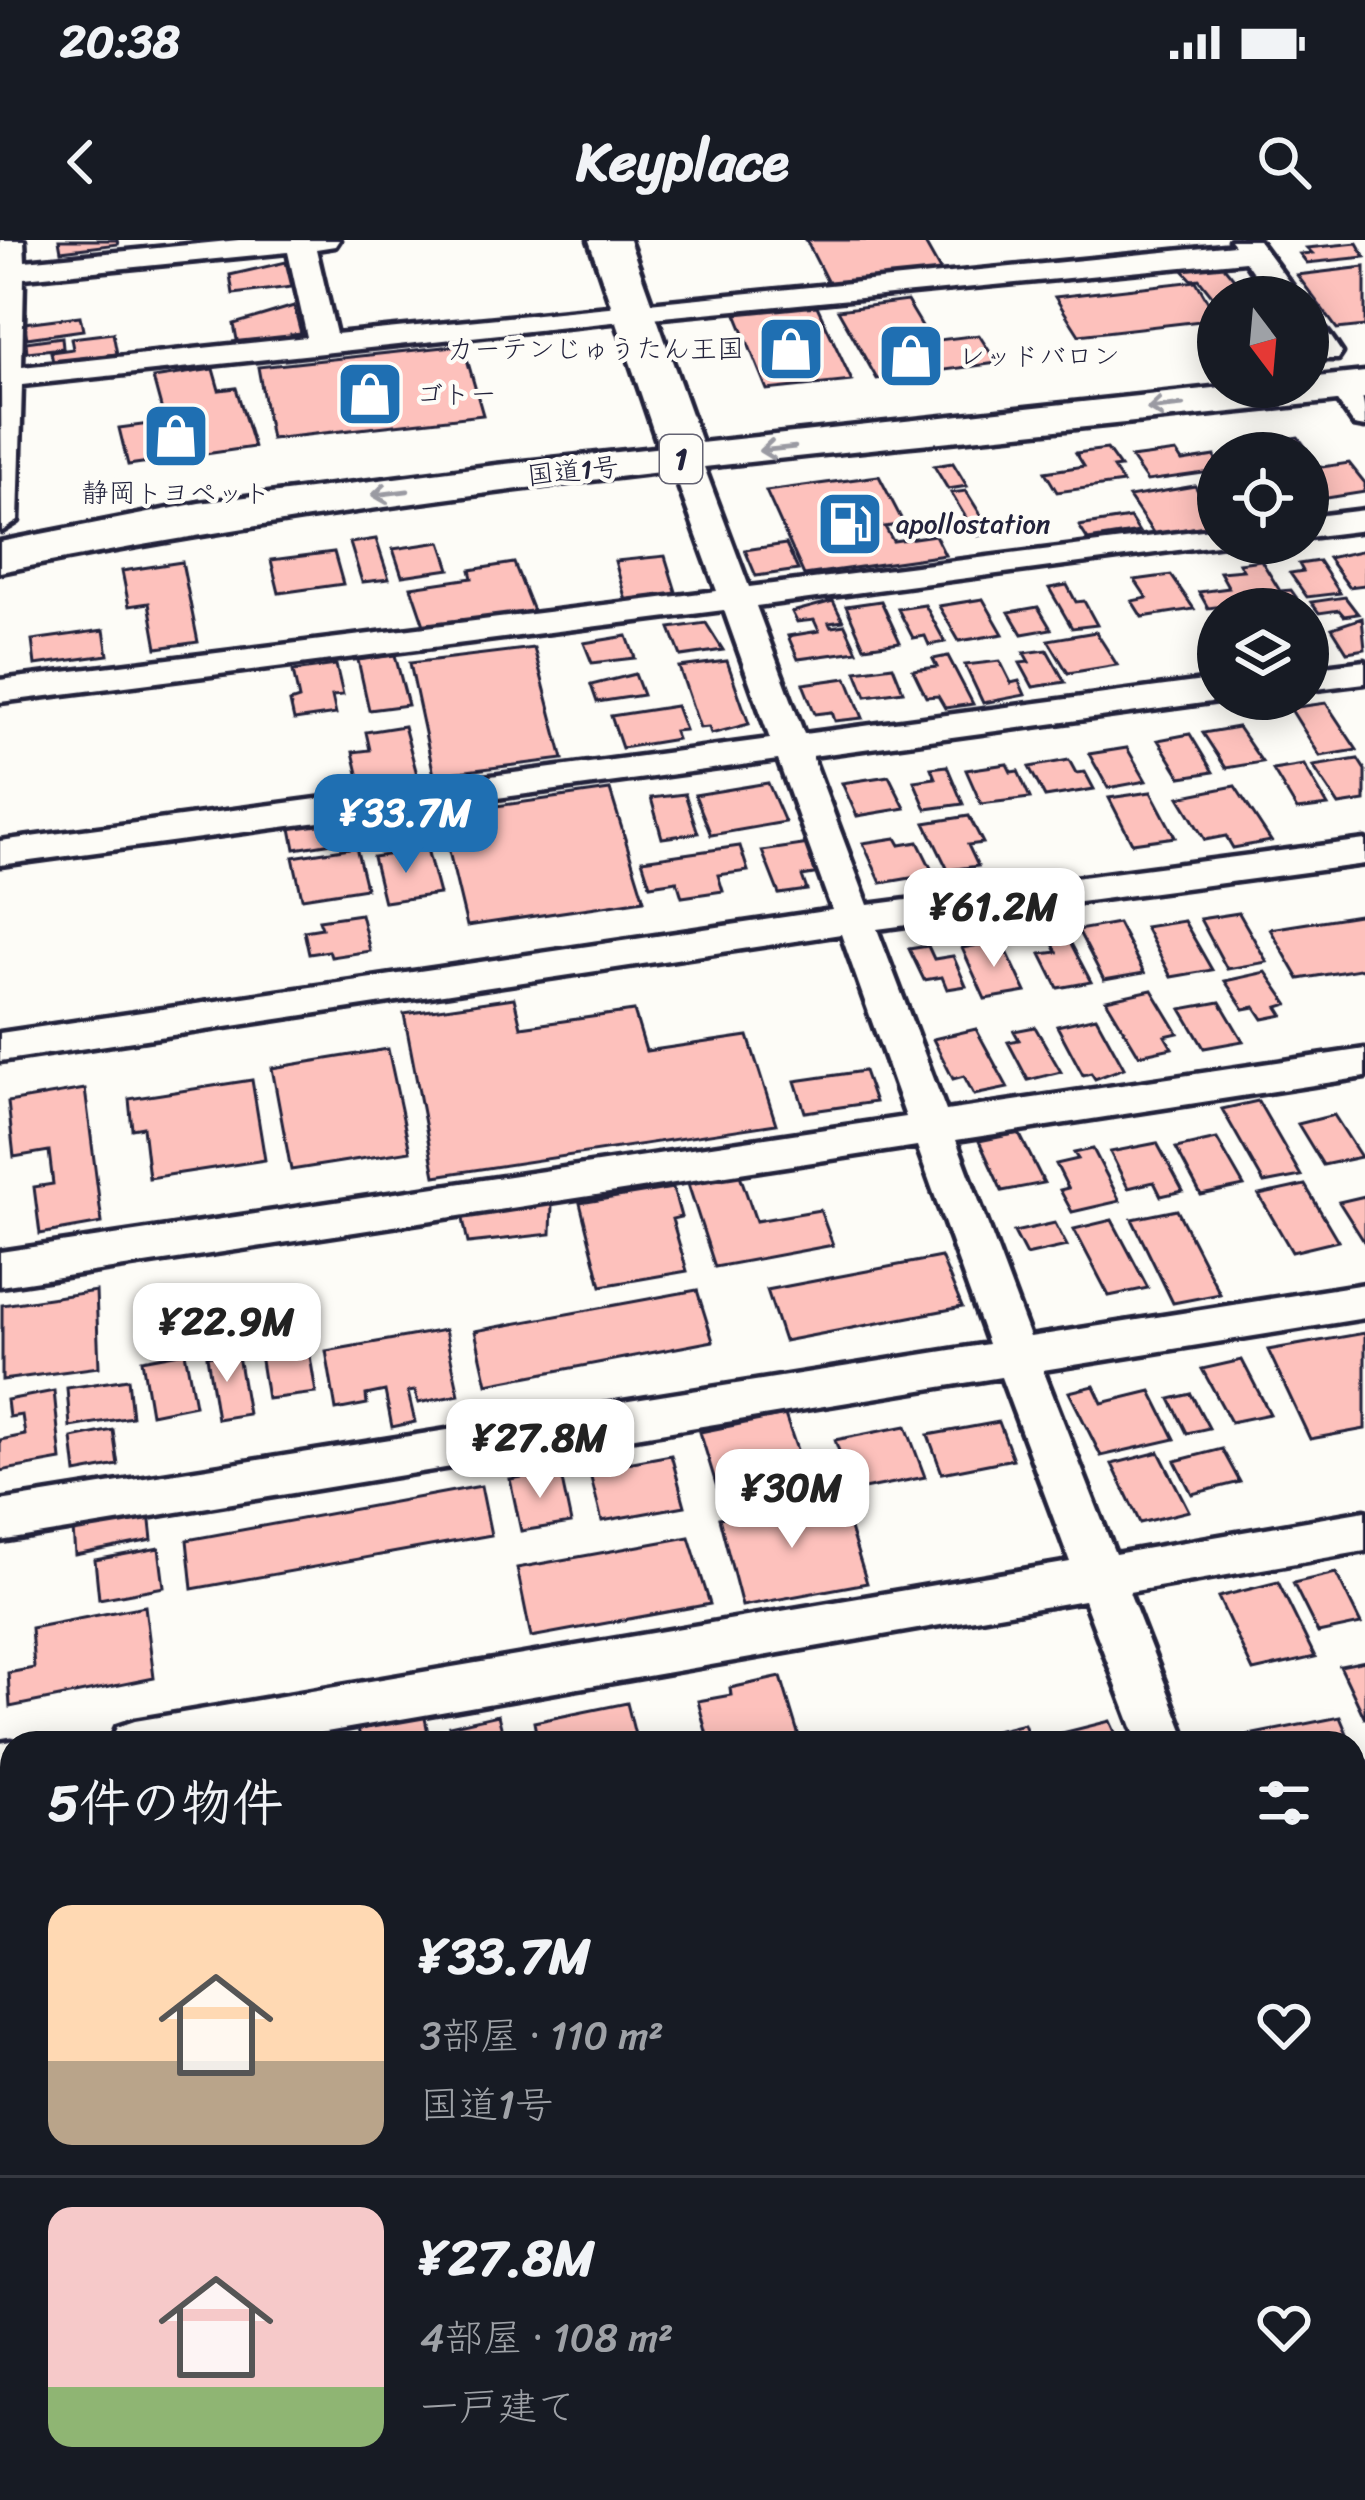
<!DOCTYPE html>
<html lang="ja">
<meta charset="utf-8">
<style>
body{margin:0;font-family:Sriracha,"Klee One",sans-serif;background:#242831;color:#f1f3f6;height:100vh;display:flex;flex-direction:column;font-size:45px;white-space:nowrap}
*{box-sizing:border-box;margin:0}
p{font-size:39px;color:#9ea1a6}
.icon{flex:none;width:66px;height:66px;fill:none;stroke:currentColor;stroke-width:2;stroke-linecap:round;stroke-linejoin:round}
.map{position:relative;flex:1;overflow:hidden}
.details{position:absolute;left:0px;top:1491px;width:1365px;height:771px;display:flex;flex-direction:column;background:#171b24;border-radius:36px 36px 0 0;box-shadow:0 6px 30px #0003}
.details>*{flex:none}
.needle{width:78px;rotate:164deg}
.tools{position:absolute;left:1197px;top:36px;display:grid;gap:24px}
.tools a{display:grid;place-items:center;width:132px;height:132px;border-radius:50%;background:#171b24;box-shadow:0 6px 30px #0003;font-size:60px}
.price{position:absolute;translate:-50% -102px;padding:0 27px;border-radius:24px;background:#fff;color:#222;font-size:39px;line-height:78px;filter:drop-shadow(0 3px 6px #0008)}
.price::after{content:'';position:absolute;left:50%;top:72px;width:36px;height:27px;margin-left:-18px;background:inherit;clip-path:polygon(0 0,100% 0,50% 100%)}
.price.active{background:#1f6fb2;color:#fff}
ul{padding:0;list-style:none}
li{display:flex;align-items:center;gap:36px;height:300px;padding:0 48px}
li+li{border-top:3px solid #363941}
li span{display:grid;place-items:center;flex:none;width:336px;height:240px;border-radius:24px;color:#555}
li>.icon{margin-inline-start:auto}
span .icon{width:144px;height:144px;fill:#fffc;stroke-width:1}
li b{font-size:51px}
h2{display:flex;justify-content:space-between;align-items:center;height:144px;padding:0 48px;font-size:51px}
.status{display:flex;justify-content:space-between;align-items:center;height:84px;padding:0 60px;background:#171b24;direction:ltr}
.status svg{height:33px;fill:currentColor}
header{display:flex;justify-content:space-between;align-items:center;height:156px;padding:0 48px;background:#171b24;font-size:54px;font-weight:700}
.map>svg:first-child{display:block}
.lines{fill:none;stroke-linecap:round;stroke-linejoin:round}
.stream{fill:#6786a9;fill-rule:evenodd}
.building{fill:#fdc1bc;stroke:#22223b;stroke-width:3}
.street-casing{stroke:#22223b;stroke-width:9}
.secondary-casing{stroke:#22223b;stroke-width:9}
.highway-casing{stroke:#22223b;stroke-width:9}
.street{fill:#fdfcf7;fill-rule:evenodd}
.secondary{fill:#fdfcf7;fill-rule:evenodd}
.highway{fill:#fdfcf7;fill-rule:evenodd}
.rail{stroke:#22223b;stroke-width:10;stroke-dasharray:21 10;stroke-linecap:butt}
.oneway{stroke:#9a9aa2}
.labels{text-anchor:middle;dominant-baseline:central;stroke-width:9;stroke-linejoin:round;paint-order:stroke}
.far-poi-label{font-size:27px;fill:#22223b;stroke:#fdfcf7;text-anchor:start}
.far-street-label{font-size:27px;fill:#22223b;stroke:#fdfcf7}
.shield{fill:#fdfcf7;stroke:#646373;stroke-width:3}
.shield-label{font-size:30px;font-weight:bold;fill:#22223b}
</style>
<div class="status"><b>20:38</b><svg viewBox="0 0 49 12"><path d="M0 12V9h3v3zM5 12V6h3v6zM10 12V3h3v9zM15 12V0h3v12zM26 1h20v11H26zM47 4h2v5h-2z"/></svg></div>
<header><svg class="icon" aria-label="back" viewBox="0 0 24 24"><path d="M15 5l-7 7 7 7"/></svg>Keyplace<svg class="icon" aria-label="search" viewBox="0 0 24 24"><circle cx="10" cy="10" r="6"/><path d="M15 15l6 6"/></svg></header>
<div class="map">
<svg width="1365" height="2260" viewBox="0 0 1365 2260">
<rect width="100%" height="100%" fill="#fdfcf7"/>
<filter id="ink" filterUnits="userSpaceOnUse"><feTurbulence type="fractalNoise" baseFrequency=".00833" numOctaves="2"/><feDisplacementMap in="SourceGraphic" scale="24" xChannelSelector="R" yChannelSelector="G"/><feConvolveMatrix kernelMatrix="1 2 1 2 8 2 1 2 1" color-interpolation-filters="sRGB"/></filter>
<g filter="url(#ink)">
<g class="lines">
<path class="stream" d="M1365,1573V1589L1353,1591V1575Z"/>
</g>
<path class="building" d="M59,0H117L118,4L61,11Z
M806,0H923L941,32L829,45Z
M1357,3L1365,17L1307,23L1300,14L1312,13L1307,8Z
M286,22L292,47L233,54L230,35Z
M1221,23L1249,57H1218V63L1199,39L1192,40L1182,29Z
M1365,27V86L1337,89L1297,35Z
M1196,41L1218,79L1079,95L1055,57Z
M907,61L931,101L979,95L997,123L877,139L838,70Z
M294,66L301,93L291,94L292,99L238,105L234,84Z
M817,66L852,141L767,150L736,74Z
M80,76L83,90L27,98L24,83Z
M113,93L117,114L53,122L51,112L73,109L71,98Z
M62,97L63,108L27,112L26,102Z
M463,105L483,175L271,199L258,127Z
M213,129L219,150L236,148L254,207L128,225L119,188L165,182L153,138Z
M1298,197L1313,217L1243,213L1238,206Z
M1107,209L1120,227L1113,228L1123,243L1057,252L1045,232L1084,226L1076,213Z
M1176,212L1182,221L1215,216L1218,231L1147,241L1131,218Z
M953,223L967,246L948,249L934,226Z
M1349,223L1365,243V252L1308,261V229Z
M879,236L904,284L885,287L893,301L935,295L945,315L804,335L766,251Z
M1195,246L1218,284L1154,294L1129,257Z
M966,251L992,293L977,296L951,253Z
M1130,278L1139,292L1088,300L1079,286Z
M376,299L389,339L362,342L350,303Z
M441,302L450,329L402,336L393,309Z
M786,304L798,330L756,336L745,310Z
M1365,310V345L1349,347L1328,318Z
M334,312L343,344L279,353L271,320Z
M665,316L677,355L626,361L615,321Z
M1261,320L1280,351L1291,350L1296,357L1208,368L1199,352L1229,348L1220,332L1243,330L1239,323Z
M1319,321L1340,353L1307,357L1290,333L1303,331L1299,324Z
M182,322L198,402L157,408L149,363L129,366L122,331Z
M514,323L533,371L425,388L411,347L472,338L470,330Z
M1171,335L1194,369L1142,377L1132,361L1147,358L1135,340Z
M1067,345L1076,362L1084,361L1097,385L1072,388L1049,348Z
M1345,357L1358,374L1344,376L1339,370L1319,373L1311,362Z
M983,359L1003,394L959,401L939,366Z
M833,361L843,381L829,383L831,387L845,385L857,411L798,419L788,396L819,391L814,380L797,382L792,372Z
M881,361L900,402L864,407L846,366Z
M925,365L945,402L929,405L925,396L913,398L898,369Z
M1038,367L1051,389L1022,394L1009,372Z
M1362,378L1365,409L1347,412L1332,388Z
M706,383L723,410L681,416L670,388Z
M104,390L108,415L35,425L32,400Z
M1096,392L1117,425L1068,433L1048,400Z
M627,396L635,418L592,423L584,403Z
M534,408L563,519L434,535L410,423Z
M1047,410L1065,442L1033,447L1020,423L1029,422L1024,413Z
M395,415L408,465L369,470L358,420Z
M948,416L973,464L945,468L938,456L926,457L913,430L937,427L933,419Z
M727,421L749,484L711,494L709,487L700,488L679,427Z
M1000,421L1011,443L1019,441L1025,455L983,463L965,425Z
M336,425L343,455L332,456L336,474L294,480L290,462L299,459L293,431Z
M893,426L903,451L866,456L856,431Z
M635,434L643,455L597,462L591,445Z
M847,438L863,478L835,481L832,472L815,474L803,444Z
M1326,463L1357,510L1320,516L1290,468Z
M676,466L685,490L674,491L677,499L622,508L611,476Z
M404,486L418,538L361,546L353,512L370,510L366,492Z
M1238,487L1262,522L1226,528L1203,493Z
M1190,494L1213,532L1181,537L1158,500Z
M1127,508L1146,541L1108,548L1089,514Z
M1358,519L1365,530V561L1339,565L1313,526Z
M1069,520L1076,533L1085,532L1094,549L1045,557L1029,527Z
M1007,524L1011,532L1018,531L1030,558L981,564L966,530Z
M1304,525L1328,566L1297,570L1273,530Z
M947,526L963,564L926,569L914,541L935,538L931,528Z
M889,536L905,568L857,576L842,543Z
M768,543L785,582L711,595L695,555Z
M1235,546L1271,601L1233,608L1226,596L1205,600L1179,557Z
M610,550L644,660L467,686L440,574Z
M1151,552L1175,597L1132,603L1109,558Z
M685,554L698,593L662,598L651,558Z
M350,573L357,599L295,609L290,583Z
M969,576L983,603L968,605L978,626L948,630L925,583Z
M896,598L900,605L918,602L934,634L881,643L863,603Z
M809,604L820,633L802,636L807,650L779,654L762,611Z
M740,606L748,631L718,635L723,651L682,657L677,641L650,645L642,620Z
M356,607L366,648L302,658L293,617Z
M427,609L439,654L384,662L373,617Z
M1239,673L1267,722L1227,729L1200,679Z
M361,674L370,711L331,717L329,711L309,714L304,691L322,688L319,680Z
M1365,674V728L1299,739L1270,689Z
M1184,681L1212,730L1171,737L1145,687Z
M1118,683L1144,733L1104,740L1078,690Z
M1066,694L1091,742L1058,748L1041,714L1057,712L1049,696Z
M1002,701L1026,752L985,759L962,708Z
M928,706L934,719L953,716L966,746L947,749L942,737L924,740L909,709Z
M1266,732L1288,764L1278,767L1283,775L1263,779L1255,767L1244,769L1225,741Z
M1152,750L1178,793L1165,796L1172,808L1139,815L1106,760Z
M514,758L521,787L634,771L646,811L748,796L776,884L435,936L404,774Z
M1220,762L1243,801L1204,808L1181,769Z
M1096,777L1124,828L1095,839L1091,833L1083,835L1057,786Z
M1035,787L1061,832L1028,840L1008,802L1019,800L1014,791Z
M976,789L1008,848L974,855L964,836L953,839L933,799Z
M388,809L410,911L291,930L272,828Z
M864,831L875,862L805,872L795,841Z
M252,840L265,920L149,938L143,887L132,889L129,859Z
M85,849L102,983L40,994L34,947L53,944L49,911L14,917L8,862Z
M1258,861L1301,936L1264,943L1222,869Z
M1334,875L1361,917L1323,925L1298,884Z
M1019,893L1044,943L1002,951L979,901Z
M1217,899L1244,946L1201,955L1176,908Z
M1157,903L1183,951L1161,956L1154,942L1128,948L1110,912Z
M1093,909L1120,961L1072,972L1060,950L1068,948L1056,924L1078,919L1074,913Z
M740,935L756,981L820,970L833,1005L715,1027L688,944Z
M1305,945L1338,1001L1292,1012L1259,955Z
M673,948L681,977L672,979L687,1031L601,1046L580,963Z
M1365,956V1003L1339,962Z
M552,964L551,994L468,1003L462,974Z
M1177,970L1220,1054L1173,1063L1132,979Z
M1112,980L1148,1048L1109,1056L1074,989Z
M1055,983L1067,1006L1026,1015L1014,992Z
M941,1017L962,1067L784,1101L767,1050Z
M697,1050L713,1101L487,1144L475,1091Z
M96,1051L99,1127L2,1140V1065Z
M305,1085L316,1153L267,1159L257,1095Z
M445,1090L459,1155L418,1163L415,1151L408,1152L415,1182L392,1187L385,1151L366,1155L367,1164L336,1170L326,1111Z
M1365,1093V1189L1310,1199L1268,1110Z
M237,1110L248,1174L217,1179L207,1116Z
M185,1112L195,1165L151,1174L142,1120Z
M1242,1120L1270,1174L1231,1182L1202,1129Z
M128,1139L132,1177L70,1187L67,1148Z
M1094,1146L1102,1163L1151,1151L1175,1199L1101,1216L1069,1152Z
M54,1151L61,1220L0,1231V1200L25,1195L22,1175L9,1177L7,1160Z
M1191,1154L1209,1188L1187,1193L1170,1159Z
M785,1175L807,1239L720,1257L700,1192Z
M999,1182L1013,1219L942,1233L928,1195Z
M906,1186L925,1237L853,1251L835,1200Z
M113,1190L118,1225L76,1233L72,1198Z
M1222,1209L1240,1242L1192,1254L1175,1221Z
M1159,1212L1189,1271L1140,1283L1112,1224Z
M671,1215L685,1266L602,1281L589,1230Z
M560,1231L571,1283L521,1291L510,1239Z
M481,1246L491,1295L192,1349L187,1300Z
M840,1257L867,1343L742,1366L719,1278Z
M148,1263L152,1300L75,1315L72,1277Z
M689,1297L710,1364L531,1397L517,1328Z
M159,1308L164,1347L99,1359L95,1320Z
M1336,1333L1361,1384L1318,1393L1293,1343Z
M1278,1342L1315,1417L1253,1431L1218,1357Z
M145,1366L154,1438L10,1467L8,1433L34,1428L31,1388Z
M1365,1421V1479L1340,1426Z
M781,1437L801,1503H709L698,1461L731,1455L730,1448Z
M627,1463L637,1503H538L534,1482Z
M424,1473L430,1503H361L358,1488Z
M498,1475L505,1503H454L449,1486Z
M1340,1477L1351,1503H1241L1239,1497Z
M1110,1481L1120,1503H1049L1046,1497Z
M1024,1484L1031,1503L959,1500Z
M7,2168L10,2258L0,2260V2169Z
M93,2250H115V2260H46Z
M744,2250H767L768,2254L799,2250L802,2260H746Z
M878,2250H974L977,2258L881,2260Z
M997,2250H1072L1075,2260H1001Z"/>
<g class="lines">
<defs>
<path id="street" d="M0,0H24L25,21L239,0H339L335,6L316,9L336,94L1234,5L1230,0H1258L1300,57H1270L1245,21L631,80L22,145L18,281L2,291ZM288,12L307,97L22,127L24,38Z
M1308,79C1324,83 1333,100 1342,113L1338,119H1316L1308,108Z
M1343,139C1365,145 1365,166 1365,187L1354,185L1328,148Z
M685,210L701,219L749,347L1218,288V303H1231L756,366L804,494L1218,439V459H1225L1218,461L812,516L868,665L1365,600V624L877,689L946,871L1365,809V837L956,900L1030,1097L1365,1044V1078L1043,1130L1115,1314L1365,1271V1311L1129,1352L1188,1503H1138L1084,1360L263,1503H110L117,1487L135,1481L1070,1322L1001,1137L0,1301V1261L988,1104L917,906L0,1046V1012L906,877L841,694L0,821V793L832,670L778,520L0,625V601L770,499L724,370L0,462V440L717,351L669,219Z
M1365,270V290L1308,297V277Z
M1365,421V443L1308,450V428Z
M12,1501L16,1503H12V1547L0,1549V1503Z
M1365,1523V1569L1353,1571V1525Z
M12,1758V1810L0,1812V1760Z
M1365,1838V1892L1353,1893V1839Z
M12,2100V2160L0,2162V2102Z
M1365,2160V2220L1353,2221V2161Z
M263,2250H325L326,2260H264Z
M1091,2250H1153L1154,2260H1092Z"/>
<path id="secondary" d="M589,0H629L707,219L701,228L685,232L669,228L663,219Z"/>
<path id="highway" d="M1365,132V158C910,208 449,241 0,332V302L199,263L496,225L1222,147H1308V138Z"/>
</defs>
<use href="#street" class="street-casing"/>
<use href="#secondary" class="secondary-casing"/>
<use href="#highway" class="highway-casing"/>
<use href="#street" class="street"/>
<use href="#secondary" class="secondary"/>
<use href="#highway" class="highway"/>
<path class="rail" d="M1353,1700L1365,1698
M1353,1751L1365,1749
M0,1932L12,1930
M0,1983L12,1981"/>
</g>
<defs><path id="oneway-shaft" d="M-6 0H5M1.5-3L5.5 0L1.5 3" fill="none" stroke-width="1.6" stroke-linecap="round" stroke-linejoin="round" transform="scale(3)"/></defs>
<g class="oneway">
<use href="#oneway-shaft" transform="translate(1165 167) rotate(174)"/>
<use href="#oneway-shaft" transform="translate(777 209) rotate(174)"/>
<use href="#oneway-shaft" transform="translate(390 253) rotate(173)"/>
</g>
</g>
<defs>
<symbol id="shop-square" viewBox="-11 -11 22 22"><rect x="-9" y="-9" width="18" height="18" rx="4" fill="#1f6fb2" stroke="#fdfcf7"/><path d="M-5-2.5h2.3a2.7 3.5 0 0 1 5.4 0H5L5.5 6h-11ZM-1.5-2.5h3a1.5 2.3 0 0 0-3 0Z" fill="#fff"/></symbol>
<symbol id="fuel-square" viewBox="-11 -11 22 22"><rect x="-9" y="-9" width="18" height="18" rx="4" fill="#1f6fb2" stroke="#fdfcf7"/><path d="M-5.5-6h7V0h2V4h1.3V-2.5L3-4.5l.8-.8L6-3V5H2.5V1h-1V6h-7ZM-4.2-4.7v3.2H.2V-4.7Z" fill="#fff"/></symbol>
</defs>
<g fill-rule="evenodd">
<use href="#shop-square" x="753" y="71" width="76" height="76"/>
<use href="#shop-square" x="873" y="78" width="76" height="76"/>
<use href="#shop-square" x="332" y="116" width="76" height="76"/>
<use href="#shop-square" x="138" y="158" width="76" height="76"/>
<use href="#fuel-square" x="812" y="246" width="76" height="76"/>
</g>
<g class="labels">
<g class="far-poi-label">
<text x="744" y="109" text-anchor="end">カーテンじゅうたん王国</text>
<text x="958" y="116">レッドバロン</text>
<text x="416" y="154">ゴトー</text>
<text x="176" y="253" text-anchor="middle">静岡トヨペット</text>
<text x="896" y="284">apollostation</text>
</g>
<g class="far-street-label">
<text transform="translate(573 231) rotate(-6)">国道1号</text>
</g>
<rect class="shield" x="660" y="195" width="42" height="48" rx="9"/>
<g class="shield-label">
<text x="681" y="219">1</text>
</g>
</g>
</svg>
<div class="tools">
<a><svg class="needle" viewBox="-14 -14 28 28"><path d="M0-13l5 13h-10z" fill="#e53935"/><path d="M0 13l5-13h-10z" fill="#9ea1a6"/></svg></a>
<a><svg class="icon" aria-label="locate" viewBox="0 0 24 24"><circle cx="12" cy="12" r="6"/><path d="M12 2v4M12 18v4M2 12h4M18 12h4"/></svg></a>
<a><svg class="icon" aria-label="layers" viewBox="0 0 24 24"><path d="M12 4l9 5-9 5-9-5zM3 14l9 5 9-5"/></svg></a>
</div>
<b class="price active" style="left:406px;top:636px">¥33.7M</b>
<b class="price" style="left:994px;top:730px">¥61.2M</b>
<b class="price" style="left:227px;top:1145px">¥22.9M</b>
<b class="price" style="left:540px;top:1261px">¥27.8M</b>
<b class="price" style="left:792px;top:1311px">¥30M</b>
<section class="details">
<h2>5件の物件<svg class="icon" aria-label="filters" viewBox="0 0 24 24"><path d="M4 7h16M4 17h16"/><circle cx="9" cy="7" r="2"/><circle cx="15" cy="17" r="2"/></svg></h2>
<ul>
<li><span style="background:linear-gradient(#ffd9b3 65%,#b9a48a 0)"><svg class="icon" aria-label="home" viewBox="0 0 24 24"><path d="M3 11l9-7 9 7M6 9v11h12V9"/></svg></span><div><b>¥33.7M</b><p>3部屋 · 110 m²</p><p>国道1号</p></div><svg class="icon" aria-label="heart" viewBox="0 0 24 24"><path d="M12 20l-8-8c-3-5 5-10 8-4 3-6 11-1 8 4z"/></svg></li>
<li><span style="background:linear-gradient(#f6c9c9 75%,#8fb573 0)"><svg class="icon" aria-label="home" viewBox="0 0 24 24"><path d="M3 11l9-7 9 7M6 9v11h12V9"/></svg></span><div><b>¥27.8M</b><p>4部屋 · 108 m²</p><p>一戸建て</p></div><svg class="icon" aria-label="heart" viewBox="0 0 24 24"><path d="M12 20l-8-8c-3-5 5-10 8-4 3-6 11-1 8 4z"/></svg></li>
</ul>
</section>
</div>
